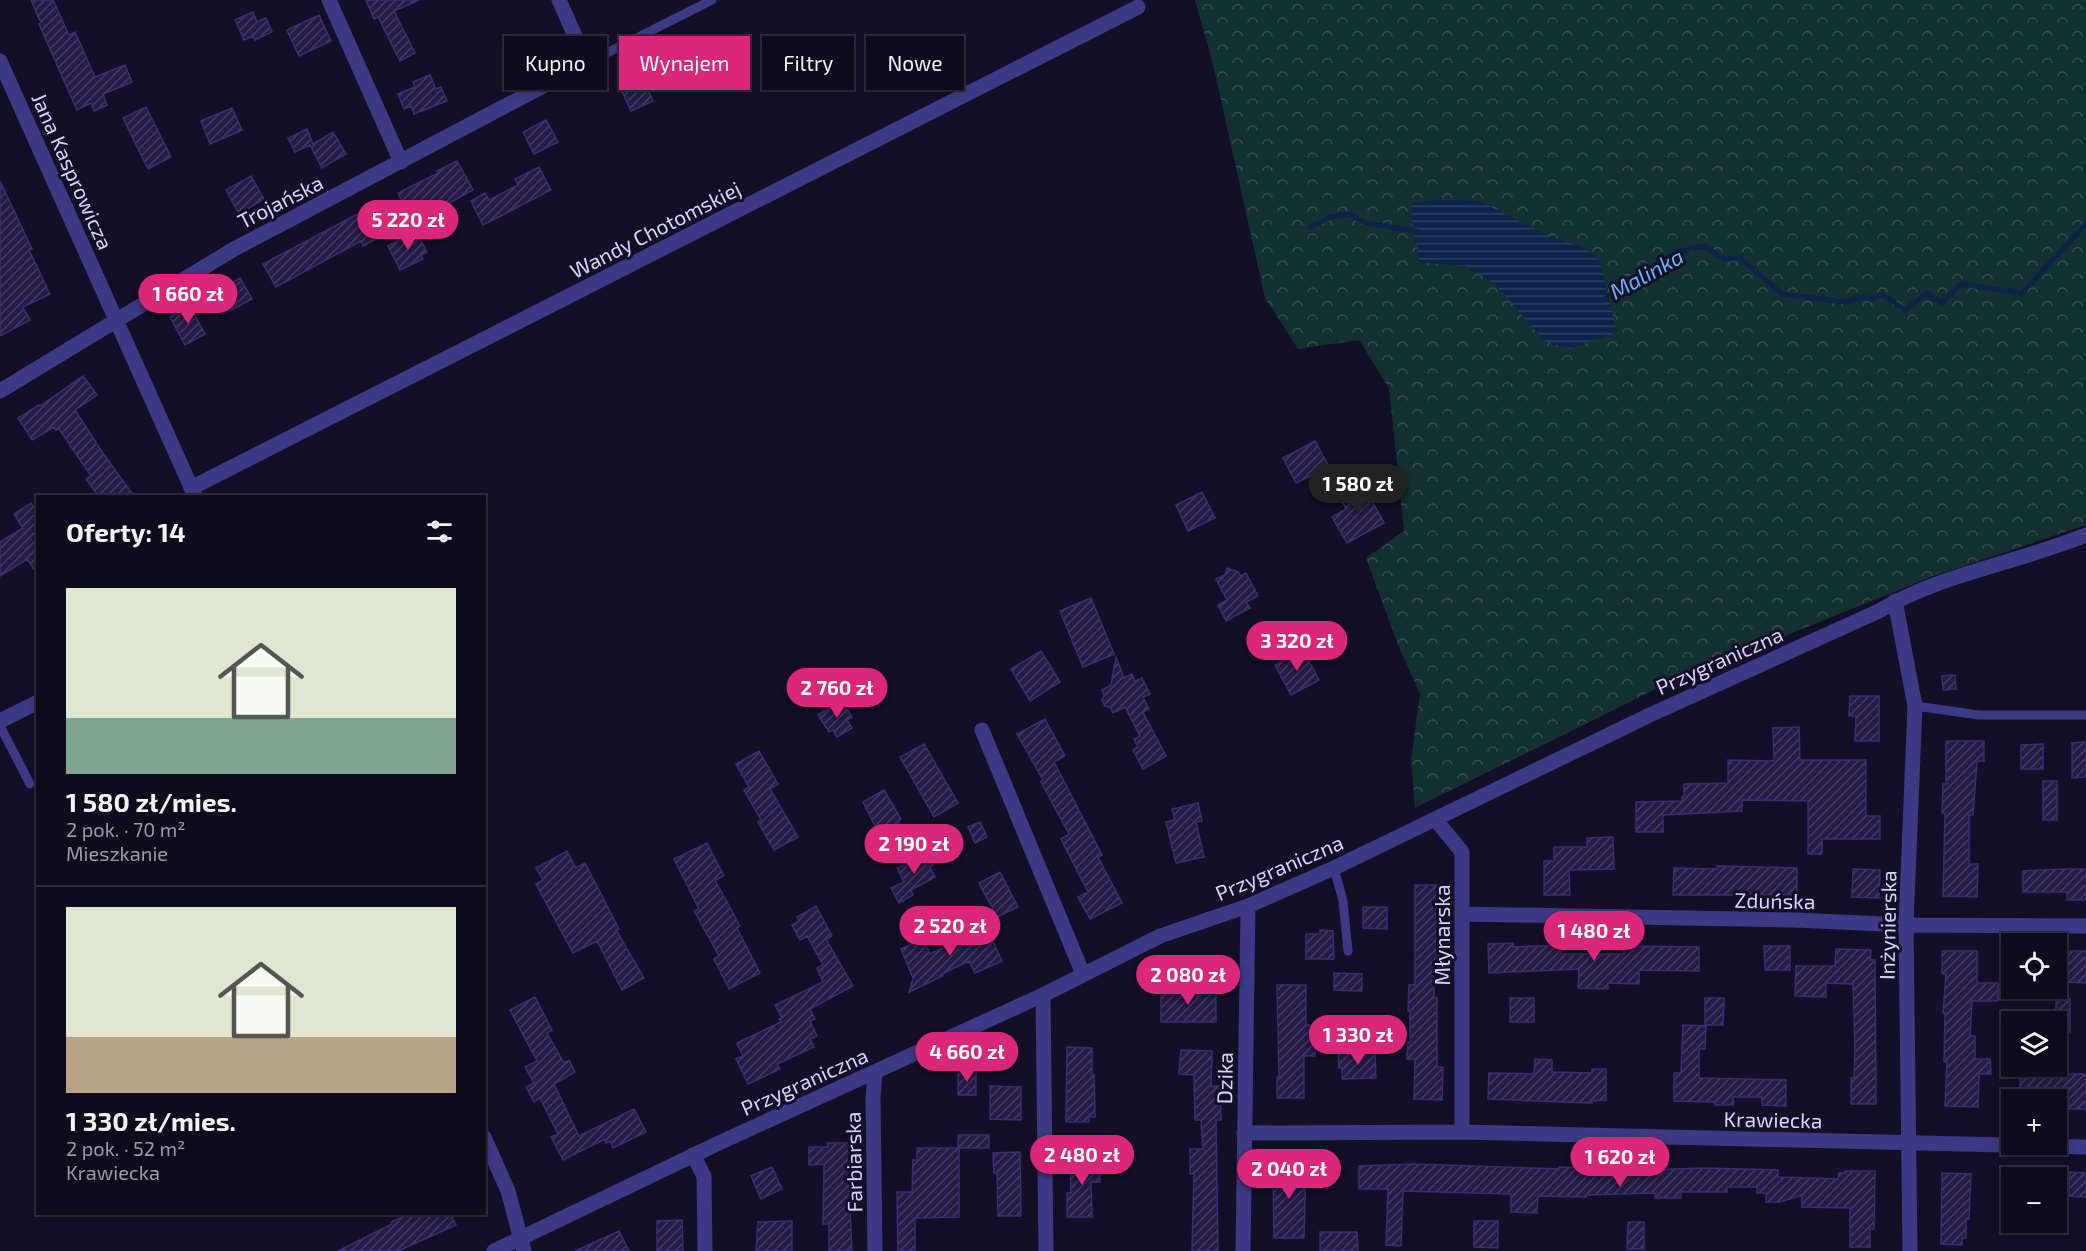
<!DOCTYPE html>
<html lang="pl">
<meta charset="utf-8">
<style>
body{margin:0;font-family:"Exo 2",sans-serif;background:#1c1929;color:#f1f3f6;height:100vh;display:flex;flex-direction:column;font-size:22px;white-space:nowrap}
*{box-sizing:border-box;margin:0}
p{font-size:20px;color:#9b9ba3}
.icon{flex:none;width:33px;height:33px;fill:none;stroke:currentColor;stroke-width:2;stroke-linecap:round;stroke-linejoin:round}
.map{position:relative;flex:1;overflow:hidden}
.drawer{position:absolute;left:36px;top:495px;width:450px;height:720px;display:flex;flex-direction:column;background:#0e0b1c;border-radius:0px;box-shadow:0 3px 9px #0003,0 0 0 2px #2e2b3b}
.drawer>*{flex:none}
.hud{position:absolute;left:504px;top:36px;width:570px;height:54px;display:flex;gap:12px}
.buttons{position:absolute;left:2001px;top:933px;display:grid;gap:12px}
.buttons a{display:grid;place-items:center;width:66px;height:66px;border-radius:0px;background:#0e0b1c;box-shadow:0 3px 9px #0003,0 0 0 2px #2e2b3b;font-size:30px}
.price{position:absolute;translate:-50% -51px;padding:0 14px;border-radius:21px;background:#db2777;color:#fff;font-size:20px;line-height:39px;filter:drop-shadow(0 2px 3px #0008)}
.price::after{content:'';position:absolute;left:50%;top:36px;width:18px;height:14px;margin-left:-9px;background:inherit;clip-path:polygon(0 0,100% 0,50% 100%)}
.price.active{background:#222;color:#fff}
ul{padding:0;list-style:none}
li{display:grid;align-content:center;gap:12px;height:318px;padding:0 30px}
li+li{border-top:2px solid #2e2b3b}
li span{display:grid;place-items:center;height:186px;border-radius:0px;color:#555}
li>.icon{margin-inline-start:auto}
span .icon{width:108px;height:108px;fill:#fffc;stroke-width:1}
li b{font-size:26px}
h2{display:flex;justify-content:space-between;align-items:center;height:72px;padding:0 30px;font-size:26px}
.tag{padding:0 21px;border-radius:0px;background:#0e0b1c;box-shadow:0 3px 9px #0003,0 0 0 2px #2e2b3b;font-size:21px;line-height:54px}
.tag.active{background:#db2777;color:#fff}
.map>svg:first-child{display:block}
.forest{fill:url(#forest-crowns)}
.water{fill:url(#water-rules)}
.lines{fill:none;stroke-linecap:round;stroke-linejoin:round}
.stream{stroke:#0c2248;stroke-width:5}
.building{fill:url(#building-hatch);stroke:#3b2d73;stroke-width:1.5}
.service{stroke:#3d3a85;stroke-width:9}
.minor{stroke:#3d3a85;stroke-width:15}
.tertiary{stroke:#3d3a85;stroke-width:15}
.labels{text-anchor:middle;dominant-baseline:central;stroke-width:6;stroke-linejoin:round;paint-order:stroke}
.street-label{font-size:21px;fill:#d9d4ff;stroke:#130f26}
.water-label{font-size:22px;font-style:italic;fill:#62b6ff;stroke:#130f26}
</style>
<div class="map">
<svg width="2086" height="1251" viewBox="0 0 2086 1251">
<defs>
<pattern id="forest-crowns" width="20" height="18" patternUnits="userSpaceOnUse" patternTransform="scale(1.5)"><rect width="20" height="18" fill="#12302f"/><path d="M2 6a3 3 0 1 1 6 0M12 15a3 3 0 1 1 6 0" fill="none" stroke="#344d4e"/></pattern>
<pattern id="water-rules" width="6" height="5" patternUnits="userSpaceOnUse" patternTransform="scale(1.5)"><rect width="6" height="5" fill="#0c2248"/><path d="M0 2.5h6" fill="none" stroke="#2f4163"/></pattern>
<pattern id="building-hatch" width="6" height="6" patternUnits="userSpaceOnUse" patternTransform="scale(1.5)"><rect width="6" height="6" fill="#241b47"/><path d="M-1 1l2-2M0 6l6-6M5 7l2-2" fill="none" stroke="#433b63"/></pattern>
</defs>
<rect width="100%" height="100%" fill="#130f26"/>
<path class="forest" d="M1195,0H2086V525L1931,577L1668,683L1415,808L1411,760L1420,694L1398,645L1366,558L1404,531L1389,388L1359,340L1298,349L1265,298L1213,64Z"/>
<path class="water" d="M1444,199L1480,201L1550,237L1583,247L1599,259L1617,332L1569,349L1544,341L1495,284L1465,266L1419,262L1411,212L1412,203Z"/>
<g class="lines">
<path class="stream" d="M1310,227L1331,217L1348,214L1366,223L1420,232
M1604,299L1648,276L1660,261L1677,252L1705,246L1724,259L1740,258L1782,294L1844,302L1863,297L1871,299L1882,294L1905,310L1927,293L1942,303L1961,284L2022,293L2086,224"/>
</g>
<path class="building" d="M31,0H53L69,35L75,32L95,77L125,65L132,82L103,94L107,105L94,111L91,103L77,110L39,24L41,23Z
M366,0H419L394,11L415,53L400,61L378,17L374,19Z
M253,12L257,22L266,18L272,32L255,40L253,36L244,40L235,20Z
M319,15L331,41L299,56L287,30Z
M430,75L436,89L441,87L447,101L414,114L411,106L404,109L398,94L415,87L413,82Z
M642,78L653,101L631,111L620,87Z
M146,107L171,157L148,169L123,118Z
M232,108L242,130L210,144L201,121Z
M546,120L558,142L534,154L523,132Z
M307,129L313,144L333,132L346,154L322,168L310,145L295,152L288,138Z
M457,161L473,190L431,213L434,218L415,227L398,193L438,173L437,171Z
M539,167L551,190L483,225L471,201L485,193L489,200L518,185L515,179Z
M251,176L264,199L239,214L226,190Z
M0,181L32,249L29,250L50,294L23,307L30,320L0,336Z
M371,207L386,234L363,246L361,241L276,287L263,264Z
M416,231L427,252L421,255L423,259L400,270L388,246Z
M240,278L252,299L230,311L218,290Z
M190,306L205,334L185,345L170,317Z
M83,376L97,395L75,410L102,452L134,496H98L86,479L91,476L59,429L56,430L54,427L32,440L18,418L39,405L40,406Z
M1315,441L1329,467L1296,483L1283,458Z
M1364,486L1384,523L1347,543L1332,517L1346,509L1341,499Z
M1202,492L1215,518L1188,531L1176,505Z
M31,503L38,513V575L27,559L0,576V542L23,528L14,514Z
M1227,568L1238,572L1241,576L1246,573L1258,596L1246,602L1250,608L1226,621L1218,605L1227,600L1216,579L1225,575Z
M1091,598L1114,654L1083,667L1060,611Z
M1303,650L1319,680L1291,695L1275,665Z
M1041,651L1060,682L1030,701L1011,669Z
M1116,657L1124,678L1132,674L1135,681L1142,678L1150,694L1143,697L1149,709L1143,712L1166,756L1143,769L1133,750L1138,747L1134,739L1140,736L1125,707L1113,713L1111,708L1105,706L1102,701L1104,695L1102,690L1111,685Z
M1955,675L1956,689L1943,690L1942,676Z
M1850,696H1879V741H1855L1856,716H1849Z
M841,700L852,717L847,720L852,728L837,737L833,730L829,732L818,715Z
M1045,719L1065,756L1054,762L1102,855L1098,857L1122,903L1090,919L1078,897L1088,892L1061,839L1069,834L1041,782L1043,780L1017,734Z
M1799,727L1800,760H1866V816H1880V839H1822V854H1808V801L1742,800V811L1663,815V832H1636V802L1682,801V797H1684V784L1728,783V760L1774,761L1773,728Z
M1946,741H1984V761H1977L1973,815H1969V864H1978L1977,897L1943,896L1945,813H1942L1943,784H1946Z
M2086,742V777L2072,778V743Z
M924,744L958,803L934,817L900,757Z
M2043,744V769H2021V745Z
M759,751L778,784L770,789L798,837L774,850L758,822L761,820L744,790L749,787L736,764Z
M2043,781H2057V820H2043Z
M884,790L901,819L898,821L903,829L886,839L881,830L878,832L863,802Z
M1198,803L1202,821L1196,822L1204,857L1176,863L1166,822L1175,820L1172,809Z
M980,822L987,837L975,843L968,827Z
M1613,837L1614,869L1569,870L1570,895H1544V861H1554V847H1587V838Z
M707,843L724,876L715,880L740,926L737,928L760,973L729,989L714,959L719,956L694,911L699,909L674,859Z
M567,851L576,868L585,863L619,929L616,930L644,978L622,990L597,941L573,953L536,884L543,880L536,868Z
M926,852L937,855L933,865L930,867L935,877L911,890L913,895L899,903L891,888L904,882L897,868Z
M1717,866L1797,868V895H1673L1674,868L1717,869Z
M1853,869L1880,870L1879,898L1852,897Z
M2066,869H2086V900H2067V892H2023V871Z
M1000,872L1018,907L997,917L979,883Z
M1415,885H1443L1442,975H1434V998H1437V1067H1443L1442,1100L1414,1099L1415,1059H1407L1408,1042H1410V1011H1408L1409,985H1415Z
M816,906L832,936L826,939L853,986L810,1009L815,1019L810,1021L817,1036L810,1039L814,1047L777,1064L780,1069L748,1084L736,1059L743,1056L737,1043L781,1022L779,1019L782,1018L775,1005L823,982L817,968L823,965L807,936L800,940L792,925L799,921L797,917Z
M1363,907H1387V929L1363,928Z
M987,928L1002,961L975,973L969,961L942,974L943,976L909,992L913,978L901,949L923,939L930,954L957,941L963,934H972Z
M1320,930L1333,931L1334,959H1306V934H1320Z
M1513,943V947L1561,945V954H1624V946L1699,947V971L1639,970V984L1608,983V989L1578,988L1579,969L1489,973L1488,944Z
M1764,946H1790V970H1765Z
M1836,949L1871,950L1870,960H1875L1876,1104H1851V1078H1854L1855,1049L1853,984L1826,983V997L1795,996L1796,966H1835Z
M1942,951H1977V983H1998V1001H1972L1970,1036H1975V1059H1990L1991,1074H1979L1978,1107L1945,1106L1947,1062H1944L1945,1013H1943L1946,974H1942Z
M2068,951H2086V983L2067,982Z
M1334,973L1362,974V991L1334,990Z
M1277,985H1306V1025H1315V1056H1304V1098H1277V1077H1279Z
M1161,990H1216V1022H1161Z
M535,997L552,1030L547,1033L564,1063L569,1060L575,1072L554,1084L579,1136L634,1109L646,1132L613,1148L610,1141L606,1143L605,1139L563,1160L551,1137L558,1134L540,1098L534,1102L526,1087L534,1083L525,1067L537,1061L510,1010Z
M1510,998H1534V1022H1510Z
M1705,998H1724L1723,1025H1705Z
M2056,999H2070V1032L2056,1031Z
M1683,1025L1706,1026L1705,1049H1699V1078L1786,1080V1106L1762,1105V1097H1733L1734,1105H1715V1102L1674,1101V1073H1681Z
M1067,1047L1092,1048V1075H1094L1095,1117H1089V1122H1066Z
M1181,1050L1212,1051L1211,1086H1220L1221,1120H1216L1218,1251H1192L1194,1174H1190V1149H1203L1201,1120H1195L1194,1075L1179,1074Z
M1375,1053L1376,1078L1342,1079V1068H1339L1338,1054Z
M1535,1059L1552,1060V1072L1592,1073V1069H1606V1100L1592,1101V1103L1488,1099L1489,1073L1534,1074Z
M958,1071H976V1095H958Z
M2068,1074H2086V1109H2069V1100H2023V1097H2020V1076H2068Z
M990,1086L1021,1087V1120L990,1119Z
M958,1135H989V1148H959V1217L915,1218V1251H898L897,1192H912L913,1160H917V1148H958Z
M827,1143H851L852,1188H849L852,1251H829V1224H823L824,1164L809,1165V1147H828Z
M1020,1152L1021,1216H998L997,1173H994L993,1153Z
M1070,1157H1100V1182H1091L1092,1217H1067V1193H1071Z
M1306,1163L1304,1238H1274L1273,1164Z
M1414,1164L1559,1169V1167L1585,1168V1172L1704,1168L1778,1170V1177L1838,1179L1839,1173H1845V1171H1875L1874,1229H1870V1247H1850V1208L1802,1207V1195L1780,1202H1766V1193H1757V1187H1727V1192H1681V1198H1655V1193L1586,1195V1197L1538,1196L1537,1213L1511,1212V1194L1403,1191L1401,1246L1386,1245L1388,1189H1359V1166Z
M772,1167L782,1189L761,1199L751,1176Z
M2070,1172L2086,1173V1197L2069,1196Z
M1942,1173L1971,1174L1969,1219H1966V1238H1962V1245L1941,1244Z
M409,1214H450L456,1225L398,1251H338L392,1224L391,1222Z
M682,1220L683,1251H657V1221Z
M792,1221V1251H756L758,1222Z
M1474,1221H1498V1248L1474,1247Z
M1628,1222H1644V1249H1627Z
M619,1231L629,1251H575Z
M1320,1232H1357L1358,1251H1320Z"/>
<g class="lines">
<path class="service" d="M587,63L712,0
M1915,706L1979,715H2086
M0,726L30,784
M1334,868L1343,901L1348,951"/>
<path class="minor" d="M329,0L401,162
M0,391L234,249L587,63L559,0
M191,488L1138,7
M1895,601L1915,706L1906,925L1910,1251
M0,721L38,702
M982,730L1083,974
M1435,819L1462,852V1132
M1463,914L1795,920L1906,925L2086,926
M1043,995L1046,1251
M875,1072L873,1098L875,1251
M1244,1133L1462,1132L2086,1147
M693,1155L704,1176L705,1251
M494,1251L721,1142L1043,995L1160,936L1248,906L1334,868L1652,714L1879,611C1943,573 2018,563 2086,535
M1243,1251L1248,906"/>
<path class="tertiary" d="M0,61L195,496
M484,1137L508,1191L524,1251"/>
</g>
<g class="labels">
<g class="street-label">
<text transform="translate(73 171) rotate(66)">Jana Kasprowicza</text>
<text transform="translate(280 201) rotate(-27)">Trojańska</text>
<text transform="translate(655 229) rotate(-27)">Wandy Chotomskiej</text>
<text transform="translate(1719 660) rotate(-24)">Przygraniczna</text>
<text transform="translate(1279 867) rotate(-23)">Przygraniczna</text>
<text transform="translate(1775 900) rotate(1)">Zduńska</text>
<text transform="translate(1887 925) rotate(-89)">Inżynierska</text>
<text transform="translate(1441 935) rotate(-90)">Młynarska</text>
<text transform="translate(1224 1078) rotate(-89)">Dzika</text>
<text transform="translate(804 1081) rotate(-24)">Przygraniczna</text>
<text transform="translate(1773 1119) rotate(1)">Krawiecka</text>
<text transform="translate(853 1162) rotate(-91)">Farbiarska</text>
</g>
<g class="water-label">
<text transform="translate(1646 273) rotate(-29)">Malinka</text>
</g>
</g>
</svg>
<div class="buttons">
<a><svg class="icon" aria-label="locate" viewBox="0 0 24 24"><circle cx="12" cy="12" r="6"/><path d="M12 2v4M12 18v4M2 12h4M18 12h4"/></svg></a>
<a><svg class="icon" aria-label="layers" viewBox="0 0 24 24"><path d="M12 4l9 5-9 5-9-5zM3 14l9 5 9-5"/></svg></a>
<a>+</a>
<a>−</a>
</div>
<b class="price" style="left:408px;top:251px">5 220 zł</b>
<b class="price" style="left:188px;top:325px">1 660 zł</b>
<b class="price active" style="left:1358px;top:515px">1 580 zł</b>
<b class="price" style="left:1297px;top:672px">3 320 zł</b>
<b class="price" style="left:837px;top:719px">2 760 zł</b>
<b class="price" style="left:914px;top:875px">2 190 zł</b>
<b class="price" style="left:950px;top:957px">2 520 zł</b>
<b class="price" style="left:1594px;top:962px">1 480 zł</b>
<b class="price" style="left:1188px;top:1006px">2 080 zł</b>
<b class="price" style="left:1358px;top:1066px">1 330 zł</b>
<b class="price" style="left:967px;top:1083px">4 660 zł</b>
<b class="price" style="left:1082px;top:1186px">2 480 zł</b>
<b class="price" style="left:1620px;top:1188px">1 620 zł</b>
<b class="price" style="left:1289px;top:1200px">2 040 zł</b>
<div class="hud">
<a class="tag">Kupno</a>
<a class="tag active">Wynajem</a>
<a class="tag">Filtry</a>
<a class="tag">Nowe</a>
</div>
<section class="drawer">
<h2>Oferty: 14<svg class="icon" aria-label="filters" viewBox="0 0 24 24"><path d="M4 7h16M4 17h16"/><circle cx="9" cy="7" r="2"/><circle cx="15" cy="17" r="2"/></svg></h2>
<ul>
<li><span style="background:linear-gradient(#dfe7d0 70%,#7fa58c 0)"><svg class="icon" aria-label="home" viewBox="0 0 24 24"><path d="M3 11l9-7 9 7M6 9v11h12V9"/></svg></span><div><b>1 580 zł/mies.</b><p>2 pok. · 70 m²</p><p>Mieszkanie</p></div></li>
<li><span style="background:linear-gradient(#dfe7d0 70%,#b9a48a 0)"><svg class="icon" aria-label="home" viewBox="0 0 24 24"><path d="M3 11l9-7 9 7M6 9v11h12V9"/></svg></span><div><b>1 330 zł/mies.</b><p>2 pok. · 52 m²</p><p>Krawiecka</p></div></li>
</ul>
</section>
</div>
